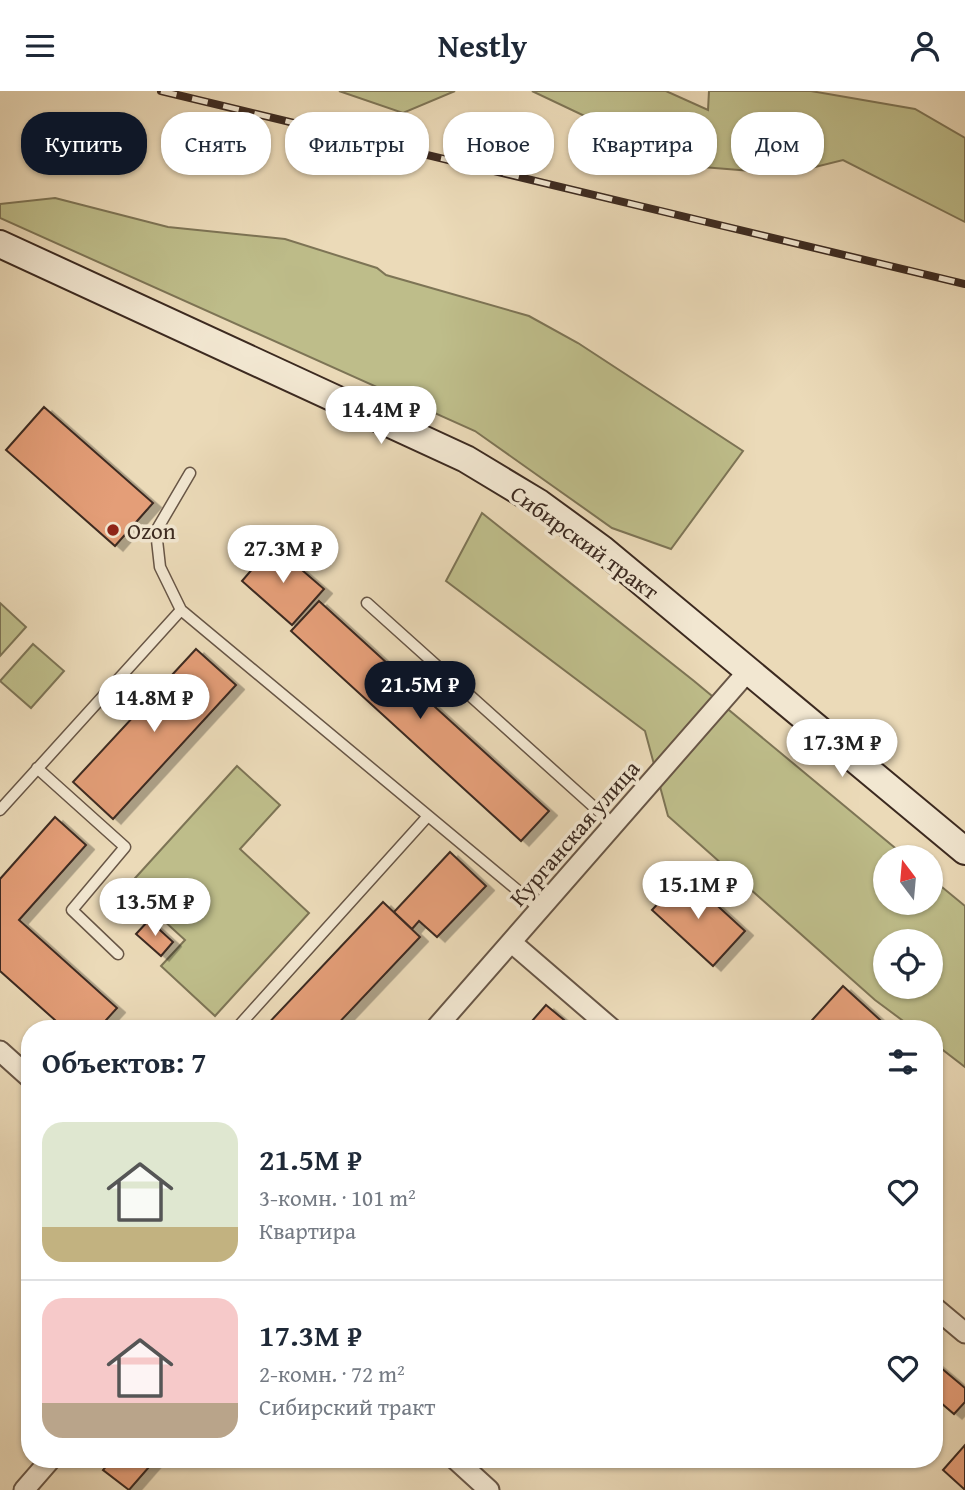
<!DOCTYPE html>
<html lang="ru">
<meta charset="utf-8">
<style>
body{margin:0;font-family:"Gentium Book Plus",serif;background:#f6f6f7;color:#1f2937;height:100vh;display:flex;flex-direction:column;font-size:26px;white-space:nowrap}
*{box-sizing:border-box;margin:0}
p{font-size:23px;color:#747a83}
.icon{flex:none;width:38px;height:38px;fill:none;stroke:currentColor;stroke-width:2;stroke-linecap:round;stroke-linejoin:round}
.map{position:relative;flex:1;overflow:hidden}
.drawer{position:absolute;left:21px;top:929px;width:922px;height:448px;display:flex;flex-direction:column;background:#fff;border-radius:28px;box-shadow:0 2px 5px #0004}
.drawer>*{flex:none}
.banner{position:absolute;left:21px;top:21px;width:924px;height:63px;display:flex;gap:14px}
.needle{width:46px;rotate:344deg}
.tools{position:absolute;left:873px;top:754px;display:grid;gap:14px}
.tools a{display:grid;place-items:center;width:70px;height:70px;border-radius:50%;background:#fff;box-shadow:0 2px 5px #0004;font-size:35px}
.price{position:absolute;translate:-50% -60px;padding:0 16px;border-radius:24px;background:#fff;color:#222;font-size:23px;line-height:46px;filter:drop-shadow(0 2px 4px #0008)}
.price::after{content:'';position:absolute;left:50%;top:42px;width:21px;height:16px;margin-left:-10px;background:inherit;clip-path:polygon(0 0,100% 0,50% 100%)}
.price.selected{background:#111827;color:#fff}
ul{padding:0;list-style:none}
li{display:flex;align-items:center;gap:21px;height:175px;padding:0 21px}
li+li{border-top:2px solid #e0e1e3}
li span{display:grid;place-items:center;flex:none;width:196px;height:140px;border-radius:21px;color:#555}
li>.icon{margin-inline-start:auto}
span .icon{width:84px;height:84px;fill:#fffc;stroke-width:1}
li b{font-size:30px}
h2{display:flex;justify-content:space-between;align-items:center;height:84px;padding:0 21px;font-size:30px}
.pill{padding:0 24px;border-radius:28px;background:#fff;box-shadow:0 2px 5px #0004;font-size:24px;line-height:63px}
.pill.selected{background:#111827;color:#fff}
header{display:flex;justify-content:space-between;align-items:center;height:91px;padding:0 21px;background:#fff;font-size:32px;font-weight:800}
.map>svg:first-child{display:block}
.green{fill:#bebd8a;stroke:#7d7455;stroke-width:2;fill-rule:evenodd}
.building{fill:#e49e78;stroke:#3c2a20;stroke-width:2;filter:url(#shadow)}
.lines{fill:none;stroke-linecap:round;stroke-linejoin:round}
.lane-casing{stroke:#685646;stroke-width:13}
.street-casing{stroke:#685646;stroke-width:23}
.secondary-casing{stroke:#3c2a20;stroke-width:30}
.lane{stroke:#f2e7d1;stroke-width:10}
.street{stroke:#f2e7d1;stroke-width:19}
.secondary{stroke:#f2e7d1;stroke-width:26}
.rail-casing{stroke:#3c2a20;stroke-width:8}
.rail{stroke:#f2e7d1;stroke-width:5;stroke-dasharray:16;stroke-linecap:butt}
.poi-dot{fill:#8f2418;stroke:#f2e7d1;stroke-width:2.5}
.labels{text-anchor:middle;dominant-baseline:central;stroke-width:7;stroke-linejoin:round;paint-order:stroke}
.poi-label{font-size:23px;fill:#3c2a20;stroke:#f2e7d1;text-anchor:start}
.street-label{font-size:23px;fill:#3c2a20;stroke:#f2e7d1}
</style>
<header><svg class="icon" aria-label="menu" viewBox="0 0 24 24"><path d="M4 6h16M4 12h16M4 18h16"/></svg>Nestly<svg class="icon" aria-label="person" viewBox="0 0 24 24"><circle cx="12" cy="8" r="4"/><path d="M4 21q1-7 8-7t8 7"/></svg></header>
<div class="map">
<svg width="965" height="1399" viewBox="0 0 965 1399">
<defs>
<filter id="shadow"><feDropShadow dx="8" dy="4.5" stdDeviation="0" flood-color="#0004"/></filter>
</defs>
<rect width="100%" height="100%" fill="#ebdab8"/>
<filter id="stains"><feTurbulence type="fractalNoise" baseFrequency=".00286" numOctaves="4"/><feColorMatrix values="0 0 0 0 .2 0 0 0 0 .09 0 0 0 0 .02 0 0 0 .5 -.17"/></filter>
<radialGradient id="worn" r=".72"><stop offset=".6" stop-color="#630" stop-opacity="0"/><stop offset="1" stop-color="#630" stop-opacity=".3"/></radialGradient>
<path class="green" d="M339,0H455L403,22Z
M532,0H666L708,19L709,0H811L915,18L965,47V131L843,69L787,83L690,75Z
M55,107L168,136L285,148L377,177L386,184L529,225L578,252L743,360L671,458L612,437L475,340L0,127V113Z
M482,422L694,590L906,766H886V812H931V787L965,815V976L935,953L934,938H914L875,909L668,725L645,640L446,490ZM886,850H931V896H886Z
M0,512L26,536L0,565Z
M33,553L64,580L31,617L0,590Z
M237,675L280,714L240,758L309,822L215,925L161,875L185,849L127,796Z"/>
<path class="building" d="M44,316L153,412L115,455L6,359Z
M273,454L324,498L292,534L242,490Z
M319,510L549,720L521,750L291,540Z
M196,558L236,594L113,728L73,691Z
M55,726L86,754L19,829L117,917L98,938H65L0,880V788Z
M450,761L486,795L437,846L419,830L412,838L394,821Z
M684,784L745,840L713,875L652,819Z
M383,811L420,846L333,938H263Z
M149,829L173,851L161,865L136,843Z
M843,895L890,938H804Z
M546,914L575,938H525Z
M934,1271L965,1297V1311L954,1323L934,1306Z
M965,1354V1398H964L943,1379Z
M112,1368H156L129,1399L103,1379Z"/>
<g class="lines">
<defs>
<path id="lane" d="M190,382L156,440L160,476L181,519L540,818
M367,512L614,734
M37,677L125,756L72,819L118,863
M0,719L181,519
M236,938L428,725"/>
<path id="street" d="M511,851L612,938
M435,938L749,579
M0,960L30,987
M934,1216L965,1242
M455,1368L489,1399
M24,1399L51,1368"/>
<path id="secondary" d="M0,153L466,368L539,412L602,458L965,760"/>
</defs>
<use href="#lane" class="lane-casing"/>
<use href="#street" class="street-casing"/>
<use href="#secondary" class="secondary-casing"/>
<use href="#lane" class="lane"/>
<use href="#street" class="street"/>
<use href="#secondary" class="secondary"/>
<defs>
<path id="rail" d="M161,0L965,193"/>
</defs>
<use href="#rail" class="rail-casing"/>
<use href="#rail" class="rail"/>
</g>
<circle class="poi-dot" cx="113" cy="439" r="7"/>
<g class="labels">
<g class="poi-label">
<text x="127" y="439">Ozon</text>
</g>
<g class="street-label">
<text transform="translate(585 451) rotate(36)">Сибирский тракт</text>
<text transform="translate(574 742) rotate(-49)">Курганская улица</text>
</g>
</g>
<rect width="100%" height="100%" filter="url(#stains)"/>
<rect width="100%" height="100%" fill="url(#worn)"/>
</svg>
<div class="tools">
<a><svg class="needle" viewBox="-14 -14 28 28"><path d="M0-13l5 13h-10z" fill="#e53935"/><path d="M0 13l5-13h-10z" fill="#747a83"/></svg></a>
<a><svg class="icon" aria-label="locate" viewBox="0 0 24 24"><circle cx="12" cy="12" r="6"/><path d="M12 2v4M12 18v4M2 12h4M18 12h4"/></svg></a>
</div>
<b class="price" style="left:381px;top:355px">14.4M ₽</b>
<b class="price" style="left:283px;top:494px">27.3M ₽</b>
<b class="price selected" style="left:420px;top:630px">21.5M ₽</b>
<b class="price" style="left:154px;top:643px">14.8M ₽</b>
<b class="price" style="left:842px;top:688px">17.3M ₽</b>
<b class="price" style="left:698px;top:830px">15.1M ₽</b>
<b class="price" style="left:155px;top:847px">13.5M ₽</b>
<div class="banner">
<a class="pill selected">Купить</a>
<a class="pill">Снять</a>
<a class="pill">Фильтры</a>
<a class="pill">Новое</a>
<a class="pill">Квартира</a>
<a class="pill">Дом</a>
</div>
<section class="drawer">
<h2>Объектов: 7<svg class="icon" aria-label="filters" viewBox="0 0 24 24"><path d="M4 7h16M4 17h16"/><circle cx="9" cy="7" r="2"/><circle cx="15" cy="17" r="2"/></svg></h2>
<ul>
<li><span style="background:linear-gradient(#dfe7d0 75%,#c2b280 0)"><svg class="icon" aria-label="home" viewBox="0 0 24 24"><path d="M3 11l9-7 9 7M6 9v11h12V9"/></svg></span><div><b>21.5M ₽</b><p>3-комн. · 101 m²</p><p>Квартира</p></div><svg class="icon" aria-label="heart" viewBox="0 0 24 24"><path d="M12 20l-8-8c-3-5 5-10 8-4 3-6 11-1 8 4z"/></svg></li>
<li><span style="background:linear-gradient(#f6c9c9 75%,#b9a48a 0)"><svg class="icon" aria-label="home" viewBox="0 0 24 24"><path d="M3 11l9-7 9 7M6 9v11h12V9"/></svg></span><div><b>17.3M ₽</b><p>2-комн. · 72 m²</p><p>Сибирский тракт</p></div><svg class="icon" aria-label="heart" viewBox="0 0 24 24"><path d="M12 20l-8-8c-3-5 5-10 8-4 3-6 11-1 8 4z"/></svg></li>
</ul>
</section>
</div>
